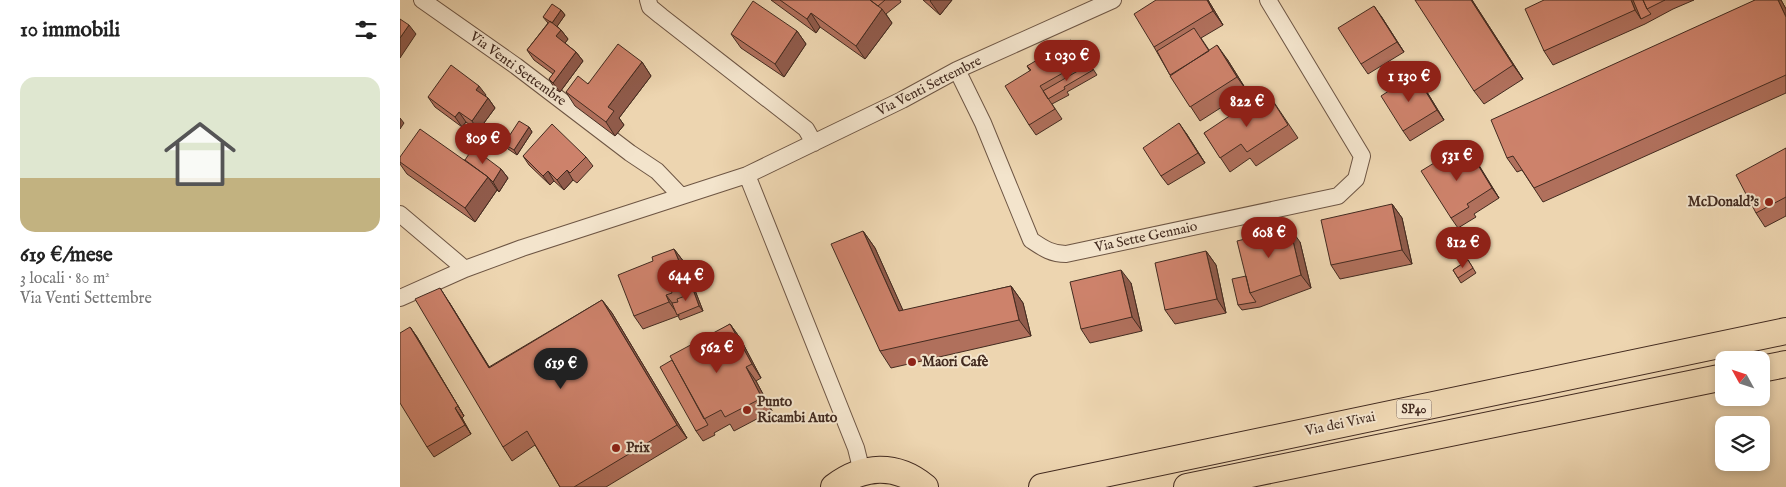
<!DOCTYPE html>
<html lang="it">
<meta charset="utf-8">
<style>
body{margin:0;font-family:"IM FELL English",serif;background:#f2f2f2;color:#222;height:100vh;display:flex;flex-direction:column;font-size:19px;white-space:nowrap}
*{box-sizing:border-box;margin:0}
p{font-size:16px;color:#767676}
.icon{flex:none;width:28px;height:28px;fill:none;stroke:currentColor;stroke-width:2;stroke-linecap:round;stroke-linejoin:round}
.map{position:relative;flex:1;overflow:hidden}
.sheet{display:flex;flex-direction:column;background:#fff;width:400px}
.sheet>*{flex:none}
.needle{width:32px;rotate:310deg}
.controls{position:absolute;left:1315px;top:351px;display:grid;gap:10px}
.controls a{display:grid;place-items:center;width:55px;height:55px;border-radius:10px;background:#fff;box-shadow:0 2px 8px #0003;font-size:25px}
.price{position:absolute;translate:-50% -42px;padding:0 11px;border-radius:18px;background:#8f2418;color:#fff;font-size:16px;line-height:32px;filter:drop-shadow(0 1px 2px #0008)}
.price::after{content:'';position:absolute;left:50%;top:30px;width:15px;height:11px;margin-left:-8px;background:inherit;clip-path:polygon(0 0,100% 0,50% 100%)}
.price.active{background:#222;color:#fff}
ul{padding:0;list-style:none}
li{display:grid;align-content:center;gap:10px;height:265px;padding:0 20px}
li+li{border-top:1px solid #e0e0e0}
li span{display:grid;place-items:center;height:155px;border-radius:15px;color:#555}
li>.icon{margin-inline-start:auto}
span .icon{width:90px;height:90px;fill:#fffc;stroke-width:1}
li b{font-size:21px}
h2{display:flex;justify-content:space-between;align-items:center;height:60px;padding:0 20px;font-size:21px}
main{display:flex;flex:1;min-height:0}
.map>svg:first-child{display:block}
.lines{fill:none;stroke-linecap:round;stroke-linejoin:round}
.street-casing{stroke:#6e5644;stroke-width:18}
.primary-casing{stroke:#432b20;stroke-width:28}
.street{stroke:#f3e4cc;stroke-width:16}
.primary{stroke:#edd5b0;stroke-width:26}
.wall{fill:#b0705c;stroke:#432b20}
.shaded-wall{fill:#905b4b;stroke:#432b20}
.building{fill:#cd826b;stroke:#432b20}
.poi-dot{fill:#8f2418;stroke:#f3e4cc;stroke-width:2}
.labels{text-anchor:middle;dominant-baseline:central;stroke-width:4;stroke-linejoin:round;paint-order:stroke}
.shield{fill:#f3e4cc;stroke:#786254;stroke-width:1}
.shield-label{font-size:12px;font-weight:bold;fill:#432b20}
.street-label{font-size:14px;fill:#432b20;stroke:#f3e4cc}
.poi-label{font-size:14px;font-weight:bold;fill:#432b20;stroke:#f3e4cc;text-anchor:start}
</style>
<main>
<section class="sheet">
<h2>10 immobili<svg class="icon" aria-label="filters" viewBox="0 0 24 24"><path d="M4 7h16M4 17h16"/><circle cx="9" cy="7" r="2"/><circle cx="15" cy="17" r="2"/></svg></h2>
<ul>
<li><span style="background:linear-gradient(#dfe7d0 65%,#c2b280 0)"><svg class="icon" aria-label="home" viewBox="0 0 24 24"><path d="M3 11l9-7 9 7M6 9v11h12V9"/></svg></span><div><b>619 €/mese</b><p>3 locali · 80 m²</p><p>Via Venti Settembre</p></div></li>
</ul>
</section>
<div class="map">
<svg width="1386" height="487" viewBox="0 0 1386 487">
<rect width="100%" height="100%" fill="#edd5b0"/>
<filter id="stains"><feTurbulence type="fractalNoise" baseFrequency=".004" numOctaves="4"/><feColorMatrix values="0 0 0 0 .2 0 0 0 0 .09 0 0 0 0 .02 0 0 0 .5 -.17"/></filter>
<radialGradient id="worn" r=".72"><stop offset=".6" stop-color="#630" stop-opacity="0"/><stop offset="1" stop-color="#630" stop-opacity=".3"/></radialGradient>
<g class="lines">
<defs>
<path id="street" d="M22,0L116,66L230,153L257,171L281,196
M248,0L250,7L261,16L406,129L414,143
M557,70L583,123L631,240C643,248 651,254 666,254L938,196L956,179L962,156L868,0
M347,175L456,448L462,472
M0,214L65,269
M0,298L65,269L122,248L347,175L502,100L557,70L713,0"/>
<path id="primary" d="M1361,369L1386,364
M434,487C463,465 496,463 525,487
M642,487L1386,331
M787,487L1324,377"/>
</defs>
<use href="#street" class="street-casing"/>
<use href="#primary" class="primary-casing"/>
<use href="#street" class="street"/>
<use href="#primary" class="primary"/>
</g>
<path class="wall" d="M371,0H500L501,2L486,14L492,23L465,59L420,27L416,33Z
M523,0H552L540,15Z
M808,0L823,25L801,38L809,50L827,59L847,91L800,121L770,75L754,47Z
M1072,0L1123,79L1084,104L1074,91Z
M1144,0H1294L1273,9L1245,24L1153,65L1144,51Z
M1355,0H1381L1386,9V93L1143,202L1122,170L1117,172L1107,158Z
M161,10L165,15L157,26L161,30L168,39L165,43L176,52L183,61L160,92L155,89L149,79L153,74L134,60L127,50L148,23L143,17Z
M981,16L1004,52L968,74L961,64Z
M397,31L406,44L384,77L341,48L331,34Z
M678,50L687,65L693,69L697,75L667,92L669,95L652,104L662,119L636,135L629,125L630,71L627,66Z
M242,62L251,76L219,118L224,125L215,136L175,106L166,92Z
M1022,84L1044,120L1010,141L1003,131Z
M86,95L85,96L88,98L95,108L78,131L66,122L62,127L35,107L28,97Z
M869,95L898,138L856,166L850,158L830,172L804,133L849,109Z
M129,127L132,132L117,155L108,149L104,144Z
M786,133L805,163L768,185L761,176Z
M1067,147L1099,198L1074,214L1076,217L1058,228L1051,218L1042,163Z
M1386,148V216L1365,227L1356,213Z
M123,156L186,157L193,166L177,183L173,180L164,190L154,181L150,185L129,165Z
M0,157L65,160L101,169L108,178L99,192L97,190L75,222L7,174L0,164Z
M992,204L1002,218L1012,264L940,279L931,265Z
M463,231L475,248L503,311L611,286L623,303L631,336L491,368L480,351Z
M900,242L911,288L860,307L842,310L838,305L846,276Z
M274,249L284,262L303,311L280,320L278,316L243,329L234,316L253,261Z
M806,251L816,265L826,313L775,324L765,310Z
M1068,260L1076,273L1061,283L1053,270Z
M731,283L742,331L690,343L681,329Z
M202,300L212,313L287,438L206,487H160L135,445L112,461L103,447L49,302L89,367Z
M330,324L340,338L361,378L356,381L372,411L334,431L330,424L314,433L315,435L303,441L296,431L272,360Z
M10,327L17,337L64,416L62,418L71,434L34,457L27,447Z"/>
<path class="shaded-wall" d="M531,0H552L540,15L530,1Z
M807,0H808L823,25L813,11Z
M1071,0H1072L1123,79L1113,65Z
M1231,0H1234L1241,19L1235,10Z
M1378,0H1381L1386,9V17Z
M974,6L981,16L1004,52L997,42Z
M482,9L492,23L465,59L456,46Z
M161,10L165,15L156,28L152,23Z
M411,13L420,27L416,33L407,19Z
M9,25L16,34L0,58V38Z
M161,30L168,39L163,46L156,36Z
M397,31L406,44L384,77L375,64Z
M671,40L678,50L690,70L684,61Z
M817,45L827,59L847,91L837,77Z
M176,52L183,61L160,92L153,83Z
M242,62L251,76L219,118L224,125L215,136L206,122L208,107Z
M1015,74L1022,84L1044,120L1037,110Z
M79,86L86,95L83,100L76,90Z
M88,98L95,108L78,131L72,121Z
M59,112L66,122L62,127L55,117Z
M0,118L4,123L0,129Z
M779,123L786,133L805,163L798,153Z
M129,127L132,132L117,155L114,150Z
M1067,147L1074,157L1099,198L1092,188Z
M101,169L108,178L99,192L93,182Z
M167,170L173,180L164,190L157,180Z
M148,171L154,181L150,185L143,176Z
M88,177L97,190L75,222L65,208Z
M992,204L1002,218L1012,264L1002,250Z
M890,228L900,242L911,288L901,275Z
M463,231L475,248L511,328L499,311Z
M274,249L284,262L303,311L299,306L291,284L285,276Z
M806,251L816,265L826,313L817,299Z
M721,270L731,283L742,331L732,317Z
M279,278L288,292L291,300L282,287Z
M611,286L623,303L631,336L619,320Z
M40,288L49,302L98,381L89,368Z
M266,295L276,308L279,316L269,302Z
M202,300L212,313L287,438L277,425Z
M330,324L340,338L361,378L352,364Z
M10,327L17,337L64,416L58,406Z
M346,367L356,381L372,411L362,398Z
M55,408L62,418L71,434L65,425Z"/>
<path class="building" d="M380,0H470L482,9L456,46L411,13L407,19Z
M470,0H485L478,6Z
M756,0H807L813,11L754,47L734,14Z
M1015,0H1071L1113,65L1074,91Z
M1144,0H1231L1235,10L1144,51L1125,9Z
M1233,0H1243L1247,9L1251,14L1241,19Z
M1243,0H1265L1247,9Z
M1355,0H1378L1386,17V75L1134,188L1113,156L1107,158L1091,120Z
M353,1L397,31L375,64L331,34Z
M152,4L161,10L152,23L143,17Z
M974,6L997,42L961,64L938,28Z
M0,19L9,25L0,38Z
M150,21L161,30L156,36L176,52L153,83L149,79L155,71L127,50Z
M794,28L809,51L770,75L757,51Z
M671,40L684,61L640,86L655,109L629,125L605,86L631,70L627,66Z
M218,44L242,62L208,107L214,111L206,122L166,92L178,76L188,84Z
M817,45L837,77L790,107L770,76Z
M690,64L693,70L664,87L665,89L648,99L643,91Z
M51,65L79,86L76,90L88,98L72,121L59,112L55,117L28,97Z
M1015,74L1037,110L1003,131L981,96Z
M869,95L888,125L847,152L841,144L820,158L804,133L846,105L849,109Z
M119,121L129,127L114,150L104,144Z
M779,123L798,153L761,176L743,148Z
M152,124L186,157L170,173L167,170L157,180L148,171L143,176L123,156Z
M20,129L88,177L65,208L0,162V157Z
M1067,147L1092,188L1067,204L1069,207L1051,218L1021,171L1039,160L1042,163Z
M73,148L101,169L93,182L88,177L65,160Z
M1386,148V197L1356,213L1336,175Z
M992,204L1002,250L931,265L921,220Z
M890,228L901,275L850,293L837,241Z
M463,231L499,311L611,286L619,320L480,351L431,244Z
M274,249L285,276L279,278L282,287L271,290L272,293L266,295L269,302L234,316L218,275L253,261L252,257Z
M806,251L817,299L765,310L755,263Z
M1068,260L1073,268L1058,278L1053,270Z
M721,270L732,317L681,329L670,282Z
M846,276L850,293L856,302L838,305L832,279Z
M291,284L299,306L277,315L272,303L278,302L277,299L288,295L285,286Z
M40,288L89,368L202,300L277,425L174,487H160L127,431L103,447L15,299Z
M330,324L352,364L346,367L362,398L325,417L321,410L304,419L270,356Z
M10,327L58,406L55,408L65,425L27,447L0,403V333Z
M272,360L308,425L296,431L260,367Z"/>
<g class="poi-dot">
<circle cx="1369" cy="202" r="5"/>
<circle cx="512" cy="362" r="5"/>
<circle cx="347" cy="410" r="5"/>
<circle cx="216" cy="448" r="5"/>
</g>
<g class="labels">
<rect class="shield" x="996.5" y="399.5" width="35" height="19" rx="4"/>
<g class="shield-label">
<text x="1014" y="409">SP40</text>
</g>
<g class="street-label">
<text transform="translate(118 69) rotate(36)">Via Venti Settembre</text>
<text transform="translate(529 86) rotate(-27)">Via Venti Settembre</text>
<text transform="translate(746 237) rotate(-12)">Via Sette Gennaio</text>
<text transform="translate(940 424) rotate(-12)">Via dei Vivai</text>
</g>
<g class="poi-label">
<text x="1359" y="202" text-anchor="end">McDonald's</text>
<text x="522" y="362">Maori Cafè</text>
<text x="357" y="402">Punto<tspan x="357" dy="16">Ricambi Auto</tspan></text>
<text x="226" y="448">Prix</text>
</g>
</g>
<rect width="100%" height="100%" filter="url(#stains)"/>
<rect width="100%" height="100%" fill="url(#worn)"/>
</svg>
<div class="controls">
<a><svg class="needle" viewBox="-14 -14 28 28"><path d="M0-13l5 13h-10z" fill="#e53935"/><path d="M0 13l5-13h-10z" fill="#767676"/></svg></a>
<a><svg class="icon" aria-label="layers" viewBox="0 0 24 24"><path d="M12 4l9 5-9 5-9-5zM3 14l9 5 9-5"/></svg></a>
</div>
<b class="price" style="left:667px;top:82px">1 030 €</b>
<b class="price" style="left:1009px;top:103px">1 130 €</b>
<b class="price" style="left:847px;top:128px">822 €</b>
<b class="price" style="left:83px;top:165px">809 €</b>
<b class="price" style="left:1057px;top:182px">531 €</b>
<b class="price" style="left:869px;top:259px">608 €</b>
<b class="price" style="left:1063px;top:269px">812 €</b>
<b class="price" style="left:286px;top:302px">644 €</b>
<b class="price" style="left:317px;top:374px">562 €</b>
<b class="price active" style="left:161px;top:390px">619 €</b>
</div>
</main>
